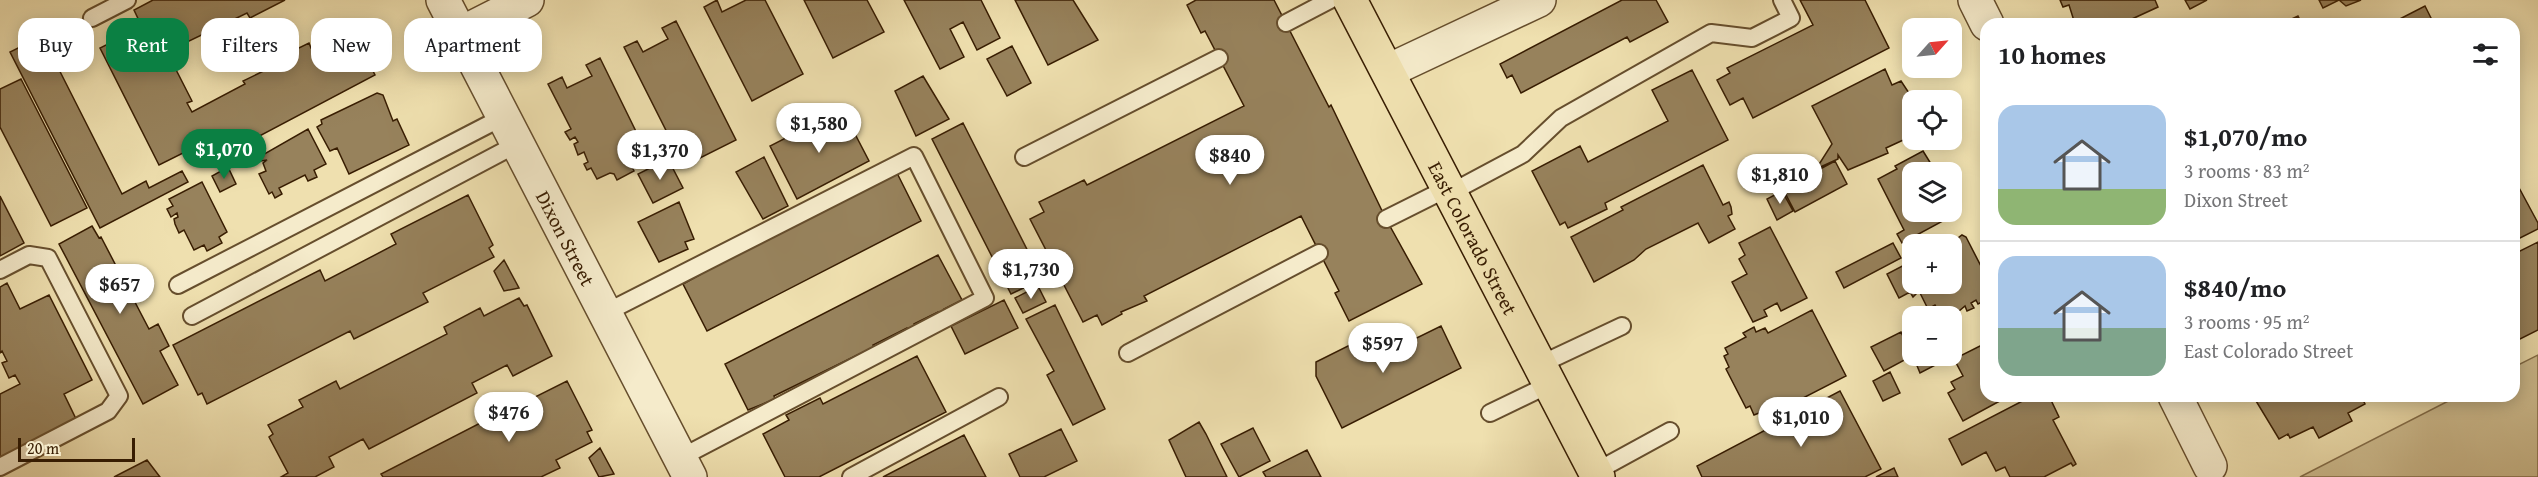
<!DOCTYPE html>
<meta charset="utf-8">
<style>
body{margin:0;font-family:"Gentium Book Plus",serif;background:#f6f6f6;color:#202124;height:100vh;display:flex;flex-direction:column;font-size:22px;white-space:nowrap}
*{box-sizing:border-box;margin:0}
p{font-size:20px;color:#757577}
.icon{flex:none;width:33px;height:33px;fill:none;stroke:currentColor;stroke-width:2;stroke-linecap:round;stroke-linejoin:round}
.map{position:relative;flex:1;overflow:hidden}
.panel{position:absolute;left:1980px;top:18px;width:540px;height:384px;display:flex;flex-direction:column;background:#fff;border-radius:18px;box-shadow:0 3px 15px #0003}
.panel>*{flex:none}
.guide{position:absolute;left:18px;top:18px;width:570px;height:54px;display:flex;gap:12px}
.needle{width:39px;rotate:63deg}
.buttons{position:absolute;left:1902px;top:18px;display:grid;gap:12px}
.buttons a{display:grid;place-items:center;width:60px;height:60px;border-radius:12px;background:#fff;box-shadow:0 3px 15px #0003;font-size:30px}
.scale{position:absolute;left:18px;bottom:15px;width:117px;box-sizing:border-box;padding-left:6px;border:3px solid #381d02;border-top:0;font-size:16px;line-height:21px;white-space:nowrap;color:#381d02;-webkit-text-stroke:4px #f5ebcb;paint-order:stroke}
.price{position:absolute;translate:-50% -51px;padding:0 14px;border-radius:21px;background:#fff;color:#222;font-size:20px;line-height:39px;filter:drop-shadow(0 2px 3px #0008)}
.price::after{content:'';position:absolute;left:50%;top:36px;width:18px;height:14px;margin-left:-9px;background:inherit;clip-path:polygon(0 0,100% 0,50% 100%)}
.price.current{background:#0b8043;color:#fff}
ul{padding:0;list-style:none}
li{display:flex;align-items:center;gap:18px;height:150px;padding:0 18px}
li+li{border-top:2px solid #e0e0e0}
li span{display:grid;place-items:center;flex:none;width:168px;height:120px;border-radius:18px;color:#555}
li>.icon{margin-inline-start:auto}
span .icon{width:72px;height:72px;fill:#fffc;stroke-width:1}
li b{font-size:26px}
h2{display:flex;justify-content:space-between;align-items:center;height:72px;padding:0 18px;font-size:26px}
.chip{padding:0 21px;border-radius:18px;background:#fff;box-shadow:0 3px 15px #0003;font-size:21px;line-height:54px}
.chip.current{background:#0b8043;color:#fff}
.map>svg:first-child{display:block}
.green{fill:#d0bf92;stroke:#846e4a;stroke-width:1.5}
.building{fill:#97825c;stroke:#381d02;stroke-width:1.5}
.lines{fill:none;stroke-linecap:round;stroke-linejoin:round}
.service-casing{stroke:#664e2d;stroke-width:20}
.minor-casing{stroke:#664e2d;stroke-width:36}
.primary-casing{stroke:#381d02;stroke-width:36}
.service{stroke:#f5ebcb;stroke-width:16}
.minor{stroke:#f5ebcb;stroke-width:33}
.primary{stroke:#efe0af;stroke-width:33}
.labels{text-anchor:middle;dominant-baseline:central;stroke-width:5;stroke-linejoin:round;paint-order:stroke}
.street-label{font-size:20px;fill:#381d02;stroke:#f5ebcb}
</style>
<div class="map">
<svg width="2538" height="477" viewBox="0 0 2538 477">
<rect width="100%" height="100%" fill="#efe0af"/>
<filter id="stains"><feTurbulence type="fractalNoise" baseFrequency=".00333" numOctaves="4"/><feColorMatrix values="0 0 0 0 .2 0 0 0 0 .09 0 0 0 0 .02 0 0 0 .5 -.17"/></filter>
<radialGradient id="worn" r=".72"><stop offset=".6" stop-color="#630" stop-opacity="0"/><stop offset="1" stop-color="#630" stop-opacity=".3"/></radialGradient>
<path class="green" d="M2538,355V477H2300L2458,396H2514V367Z"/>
<path class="building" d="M153,0H285L250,18L247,13L162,54L166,62L171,60L192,101L187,103L192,112L245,84L243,81L274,66L272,61L309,43L311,48L351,28L375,75L210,162L201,144L159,165L100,48L142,27L134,10Z
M717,0L722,12L746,0H765L803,74L752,101L704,7Z
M804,0H867L884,32L833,58Z
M904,0H981L1000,38L977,50L963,22L950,29L964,57L940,69Z
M1015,0H1073L1098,40L1048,65Z
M1196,0H1274L1329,107L1331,105L1386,219L1422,284L1349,321L1335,293L1339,291L1301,216L1144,296L1147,301L1121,312L1122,314L1102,325L1097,315L1083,322L1030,219L1044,212L1039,202L1084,180L1087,185L1244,106L1205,31L1201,33L1187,5Z
M1622,0H1656L1668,22L1630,42L1627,37L1521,93L1512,75L1507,78L1500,64Z
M1800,0H1865L1889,48L1753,118L1743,98L1730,105L1717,80L1730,73L1727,68L1813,25Z
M2060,0H2155L2158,7L2132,19L2134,24H2075L2069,5L2063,7Z
M2185,0H2207L2190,9Z
M2319,0H2361L2346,6L2339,0L2323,8Z
M2425,6L2434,24H2390Z
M2298,16L2302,24H2281Z
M676,21L736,140L684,166L624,47L637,41L643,52L668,39L662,28Z
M42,36L122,194L146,181L149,188L182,171L188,182L100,228L10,52Z
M1012,46L1031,83L1007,96L987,59Z
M600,58L647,154L635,160L636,164L630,163L634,171L617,180L614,174L610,173L597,179L591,168L587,170L584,164L588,162L584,152L578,155L574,144L578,142L575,137L570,140L565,132L571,129L548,84L562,77L567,88L592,76L586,65Z
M1885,69L1892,85L1901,81L1909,93L1911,101L1904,105L1912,125V136L1886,148L1888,153L1848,170L1838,155V159L1816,169L1832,144L1812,106Z
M1692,70L1728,140L1605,203L1607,209L1568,228L1565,222L1560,225L1532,171L1580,146L1588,162L1668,121L1652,90Z
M923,76L949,119L916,136L895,91Z
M21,79L87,208L51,226L0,127V89Z
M377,93L383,95L393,121L397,119L409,145L349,174L337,148L330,151L317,127L322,124L321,120Z
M842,109L869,161L797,199L770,146Z
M963,123L1042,279L1011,294L932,139Z
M308,129L326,164L314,170L317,177L308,181L305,175L279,188L282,194L275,198L272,192L269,194L259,174L266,171L263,163L267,160L261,161L259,157Z
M1923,151L1936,172H1912V212L1952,210L1954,215L1902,243L1897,234L1904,230L1878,179L1897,169L1895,166Z
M764,157L788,206L763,219L736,172Z
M668,159L683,188L653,203L638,174Z
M1835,161L1847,184L1795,212L1783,189Z
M1703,165L1723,205L1729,202L1731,207L1732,214L1728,216L1735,229L1709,243L1698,223L1646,249L1634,260L1594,282L1571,237L1623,210L1621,207Z
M228,167L236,184L220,192L212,176Z
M897,173L921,221L707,331L683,284L701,274L699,272L730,259L728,256Z
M202,182L227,232L219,237L222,243L207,251L204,245L194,250L184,230L179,233L175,224L174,219L178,217L177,213L171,217L167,209L173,206L169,199Z
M2517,184L2538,223V229L2514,241V185Z
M1782,191L1793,211L1777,220L1767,199Z
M468,195L493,245L489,248L494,257L423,293L428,302L354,339L350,331L207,404L202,393L198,395L173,345L320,270L325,281L396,244L391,234Z
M0,196L24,243L0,256Z
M679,202L694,239L685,242L688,249L659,262L638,222Z
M92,226L99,238L101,237L149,329L158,324L169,346L160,351L178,385L143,404L59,244Z
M1770,227L1807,298L1781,311L1777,303L1764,310L1767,316L1753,322L1732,282L1747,274L1739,259L1745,255L1739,243Z
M1962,235L1966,237L1986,276L1984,301L1978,304L1976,300L1971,303L1974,308L1967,311L1965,306L1952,317L1941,316L1935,305L1928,309L1919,291L1913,297L1910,292L1899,298L1887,274L1912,261V284H1952L1950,244Z
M2538,242V330L2514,342V254Z
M1893,243L1901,258L1844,288L1836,272Z
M938,255L962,300L944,309L945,311L939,315L938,312L914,324L915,327L908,330L907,328L873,345L874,347L774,396L775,399L748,410L725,364Z
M504,260L519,288L504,291L494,271Z
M7,283L20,309L49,295L92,380L64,394L77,421L0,460V394L20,384L15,375L9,378L2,363L7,361L2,351L0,353V287Z
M1038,286L1046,302L1023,313L1015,298Z
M519,298L524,306L527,305L552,356L513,376L507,365L472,383L477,393L369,449L363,439L329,457L334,467L315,477H281L288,473L269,437L273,434L268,425L303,407L299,400L336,381L340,389L447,334L444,327L480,308L484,316Z
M1004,300L1018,328L965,354L951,326Z
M1055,305L1105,409L1073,425L1047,375L1054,371L1026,319Z
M1812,310L1846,376L1762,419L1759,413L1754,415L1750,406L1746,408L1726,369L1729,367L1724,356L1728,354L1725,348L1746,337L1743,333L1754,327L1756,332L1765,328L1768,333Z
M1441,326L1461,368L1342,428L1316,376V362L1362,339L1372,360Z
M1901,332L1912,356L1884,371L1871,347Z
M1986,343V396H2009L1963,421L1948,393L1955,389L1951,382L1963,376L1954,359Z
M917,356L946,412L819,477H785L763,434L789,420L786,415L820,398L823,404Z
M1913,356H1948L1949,358L1920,373Z
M1890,372L1900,393L1883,401L1873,381Z
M567,381L592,430L587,432L592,442L556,460L560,468L541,477H383L381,474L490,418L496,429L532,411L527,401Z
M1840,391L1881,469L1865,477H1702L1697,466Z
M2032,396H2049L2059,417L2053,420L2076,464L2073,466L2071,463L2044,477H2010L2005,467L1996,471L1986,452L1962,465L1949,439Z
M2253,396H2361L2365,404L2348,413L2352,421L2319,438L2313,427L2290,438L2288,434L2279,439Z
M1199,422L1206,434L1227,477H1186L1169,440Z
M1253,428L1270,461L1239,477L1221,444Z
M1061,429L1077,461L1044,477H1020L1009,454Z
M964,435L986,477H883Z
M600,448L614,474L599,477L589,458Z
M1307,450L1321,477H1266L1263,472Z
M147,460L160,477H114Z
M1894,468L1898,477H1876Z"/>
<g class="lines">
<defs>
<path id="service" d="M92,18L127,0
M1286,23L1330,0
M1024,157L1219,58
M1450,193L1523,154L1561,118L1711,33L1752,38L1791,18L1782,0
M1386,219L1448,188
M0,270L29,255L48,258L119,396L108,411L0,467
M178,285L503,117
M605,313L914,156L985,298L680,458
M192,316L517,144
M1128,353L1319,253
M1539,365L1622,326
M1490,413L1550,384
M1595,472L1670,431
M851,477L999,397"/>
<g id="minor">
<path id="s1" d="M443,0L690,477"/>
<path d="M1975,0L1987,24"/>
<path d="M460,34L527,0"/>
<path d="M1388,71L1539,0"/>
<path d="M2175,396L2210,466"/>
</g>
<g id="primary">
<path id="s2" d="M1350,0L1598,477"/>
</g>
</defs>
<use href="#service" class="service-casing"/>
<use href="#minor" class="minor-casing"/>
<use href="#primary" class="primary-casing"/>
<use href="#service" class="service"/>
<use href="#minor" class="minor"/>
<use href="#primary" class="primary"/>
</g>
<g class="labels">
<g class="street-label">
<text stroke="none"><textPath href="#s1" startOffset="268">Dixon Street</textPath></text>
<text stroke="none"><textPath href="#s2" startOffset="268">East Colorado Street</textPath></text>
</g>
</g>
<rect width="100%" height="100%" filter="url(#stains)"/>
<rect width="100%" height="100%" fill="url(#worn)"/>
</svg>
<div class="buttons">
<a><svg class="needle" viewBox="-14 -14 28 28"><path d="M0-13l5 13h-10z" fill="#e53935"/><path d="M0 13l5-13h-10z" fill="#757577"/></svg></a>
<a><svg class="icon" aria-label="locate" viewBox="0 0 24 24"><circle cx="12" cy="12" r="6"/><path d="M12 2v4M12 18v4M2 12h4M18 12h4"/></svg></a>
<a><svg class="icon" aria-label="layers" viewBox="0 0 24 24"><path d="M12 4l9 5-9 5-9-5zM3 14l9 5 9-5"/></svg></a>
<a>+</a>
<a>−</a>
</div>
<div class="scale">20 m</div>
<b class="price" style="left:819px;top:154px">$1,580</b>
<b class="price current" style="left:224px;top:180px">$1,070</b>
<b class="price" style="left:660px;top:181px">$1,370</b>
<b class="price" style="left:1230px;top:186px">$840</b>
<b class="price" style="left:1780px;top:205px">$1,810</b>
<b class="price" style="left:1031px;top:300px">$1,730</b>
<b class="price" style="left:120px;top:315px">$657</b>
<b class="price" style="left:1383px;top:374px">$597</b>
<b class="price" style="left:509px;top:443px">$476</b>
<b class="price" style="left:1801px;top:448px">$1,010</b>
<div class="guide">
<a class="chip">Buy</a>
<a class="chip current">Rent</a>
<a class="chip">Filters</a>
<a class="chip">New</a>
<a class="chip">Apartment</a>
</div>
<section class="panel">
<h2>10 homes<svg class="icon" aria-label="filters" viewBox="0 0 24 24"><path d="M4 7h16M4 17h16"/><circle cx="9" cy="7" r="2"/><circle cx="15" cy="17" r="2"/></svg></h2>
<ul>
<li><span style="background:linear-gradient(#a9c7e8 70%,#8fb573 0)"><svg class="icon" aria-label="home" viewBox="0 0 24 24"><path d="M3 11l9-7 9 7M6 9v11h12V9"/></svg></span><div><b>$1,070/mo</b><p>3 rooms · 83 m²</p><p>Dixon Street</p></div></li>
<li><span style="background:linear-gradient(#a9c7e8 60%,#7fa58c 0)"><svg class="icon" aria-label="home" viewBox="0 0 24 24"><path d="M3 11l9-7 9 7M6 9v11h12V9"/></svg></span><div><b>$840/mo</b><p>3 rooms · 95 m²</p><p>East Colorado Street</p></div></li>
</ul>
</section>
</div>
